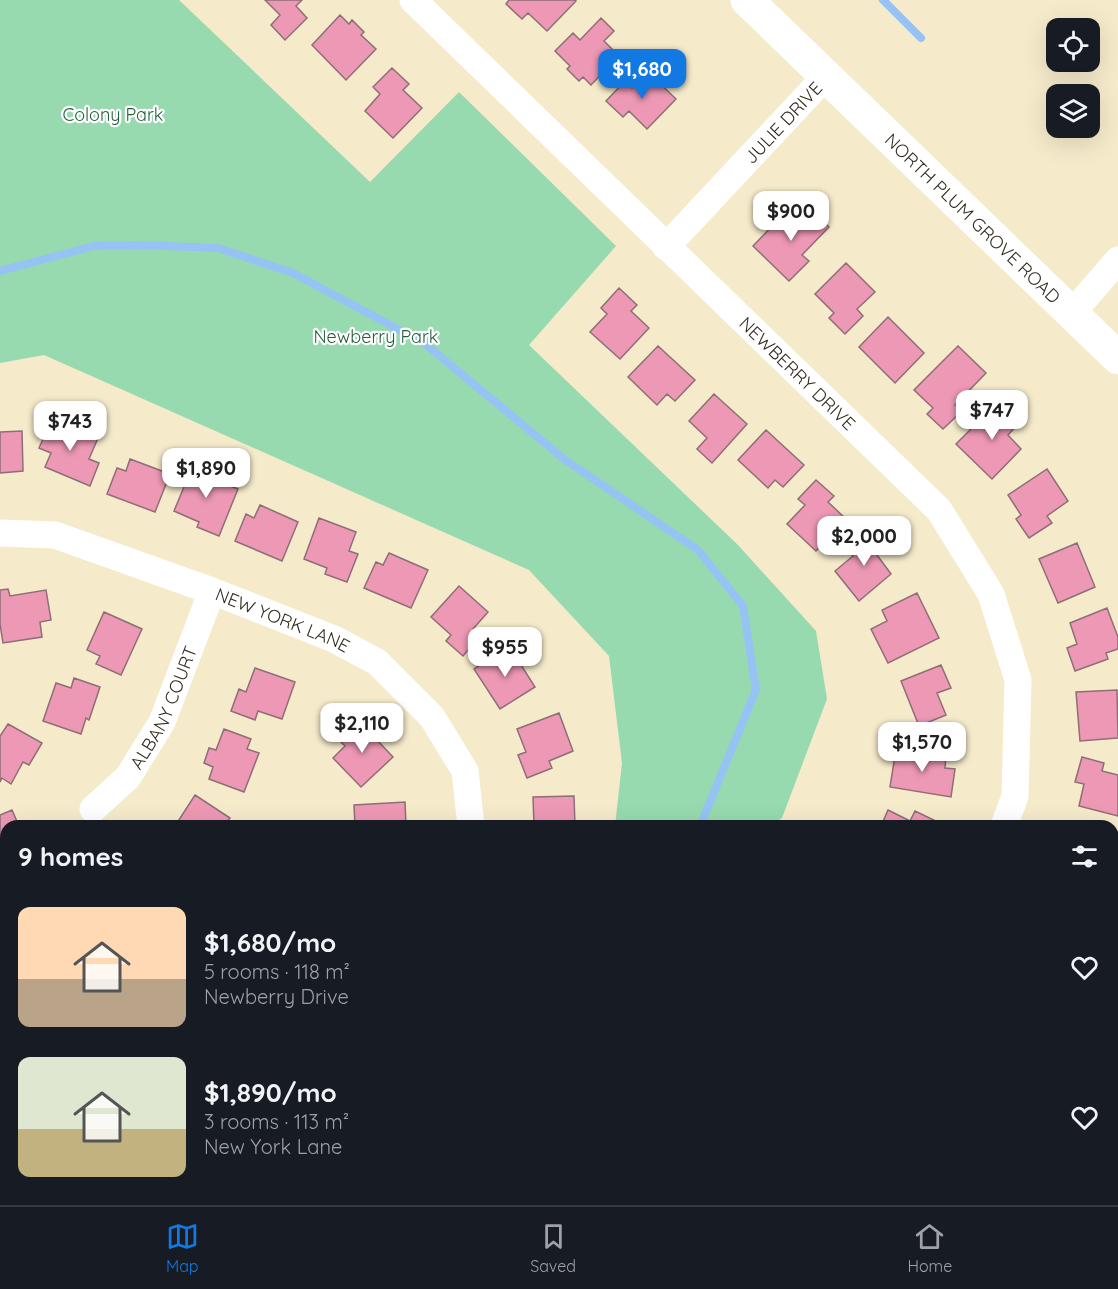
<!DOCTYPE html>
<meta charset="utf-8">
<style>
body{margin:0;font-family:Quicksand,sans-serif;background:#20242c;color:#f1f3f6;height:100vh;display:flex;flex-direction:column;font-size:22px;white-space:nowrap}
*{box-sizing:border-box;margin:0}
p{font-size:20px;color:#9ea1a6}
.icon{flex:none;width:33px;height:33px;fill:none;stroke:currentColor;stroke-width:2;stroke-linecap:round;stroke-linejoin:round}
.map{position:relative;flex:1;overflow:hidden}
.details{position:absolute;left:0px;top:820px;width:1119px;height:386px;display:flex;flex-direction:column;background:#171b24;border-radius:18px 18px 0 0;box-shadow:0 6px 24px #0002}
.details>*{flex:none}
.tools{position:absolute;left:1046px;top:18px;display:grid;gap:12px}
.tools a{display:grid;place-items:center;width:54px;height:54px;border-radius:12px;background:#171b24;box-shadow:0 6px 24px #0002;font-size:30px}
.price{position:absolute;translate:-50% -51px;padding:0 14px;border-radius:12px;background:#fff;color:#222;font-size:20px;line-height:39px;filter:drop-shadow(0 2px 3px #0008)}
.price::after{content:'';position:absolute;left:50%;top:36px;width:18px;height:14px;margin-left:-9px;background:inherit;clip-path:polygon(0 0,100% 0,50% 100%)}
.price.current{background:#1179e1;color:#fff}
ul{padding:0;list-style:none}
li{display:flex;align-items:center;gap:18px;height:150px;padding:0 18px}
li span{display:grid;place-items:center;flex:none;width:168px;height:120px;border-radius:12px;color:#555}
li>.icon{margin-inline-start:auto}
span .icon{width:72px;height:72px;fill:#fffc;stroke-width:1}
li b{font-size:26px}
h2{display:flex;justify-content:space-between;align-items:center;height:72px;padding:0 18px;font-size:26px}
.menu{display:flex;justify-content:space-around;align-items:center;height:84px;border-top:2px solid #363941;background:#171b24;font-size:16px;color:#9ea1a6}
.menu a{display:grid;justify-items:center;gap:3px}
.menu .current{color:#1179e1}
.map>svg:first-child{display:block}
.green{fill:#97daaf}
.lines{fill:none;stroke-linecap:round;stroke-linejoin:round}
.stream{stroke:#97c2f4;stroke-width:8}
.building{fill:#ed98b4;stroke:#8e6e77;stroke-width:1.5}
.street{stroke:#fff;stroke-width:27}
.secondary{stroke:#fff;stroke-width:33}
.labels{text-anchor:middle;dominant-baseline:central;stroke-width:4.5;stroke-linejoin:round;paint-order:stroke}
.park-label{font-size:18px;fill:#235e3d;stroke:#fff}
.street-label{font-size:18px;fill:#2f2b1f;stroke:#fff}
</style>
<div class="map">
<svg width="1118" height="1205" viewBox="0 0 1118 1205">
<rect width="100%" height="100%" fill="#f5eaca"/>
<path class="green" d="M0,0H179L370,182L459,92L616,246L529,345L738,545L816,631L827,699L782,818L770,826H615L622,763L609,656L529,570L44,355L0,363Z
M1118,994V1205H900L909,1200H1113V1002Z
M724,1200H860L864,1205H726Z"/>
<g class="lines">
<path class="stream" d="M883,0L921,38
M0,271L94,246L139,245L218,248L293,273L424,343L564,459L698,550L743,606L756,690L700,826
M1113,1164L1118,1161
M773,1200L779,1205
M1062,1205L1067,1200"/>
</g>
<path class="building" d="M265,0H302L296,6L307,18L285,40L271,25L280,15Z
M509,0H574L576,1L547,31L528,13L522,19L506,4Z
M340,15L349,24L352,20L364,32L361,35L376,49L346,80L312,45Z
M601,18L614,31L604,41L619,56L591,85L583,77L579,81L567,69L570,66L555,51L573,33L580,40Z
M392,68L409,84L403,90L422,108L393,138L365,111L380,94L373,87Z
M648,72L676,99L647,129L629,111L623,117L606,101L625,81L632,88Z
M808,206L829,227L802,255L809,261L789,281L753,246L781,217L789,225Z
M846,263L875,292L857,309L863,316L845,334L829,318L834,313L815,294Z
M619,288L637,305L631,311L649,328L620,359L590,332L607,314L601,308Z
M888,317L924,353L895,383L859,347Z
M658,346L695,380L675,401L667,394L657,405L628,377Z
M958,346L986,373L955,405L962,411L943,429L927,414L933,408L914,390Z
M714,394L747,424L712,463L697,449L707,438L689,421Z
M999,401L1020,422L1008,435L1021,449L992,479L956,444Z
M52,419L98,438L89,459L99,463L90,486L45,467L51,453L39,448Z
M766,430L804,465L783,487L775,480L768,488L738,460Z
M22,431L23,471L0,473V432Z
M196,458L212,465L207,477L238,489L219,536L197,527L199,522L174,511Z
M130,459L170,474L155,512L107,494L117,468L126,471Z
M1047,469L1068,501L1047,516L1052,523L1029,538L1016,519L1021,515L1008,495Z
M816,480L834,496L828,502L846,519L816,551L787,524L805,505L798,499Z
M260,505L298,522L282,561L235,541L246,514L254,518Z
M319,518L356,532L349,551L358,554L347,582L325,574L327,568L304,559Z
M868,531L883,550L877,555L891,574L859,601L835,571L853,556L847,548Z
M1077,543L1095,587L1058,603L1039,559Z
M389,553L428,570L411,608L364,588L376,562L383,565Z
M459,586L488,612L473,629L480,636L463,656L446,641L451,635L431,617Z
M8,589L10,596L46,590L51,620L40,622L42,637L3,643L0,624V590Z
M917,593L939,638L888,663L871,629L887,621L882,610Z
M1107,608L1118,637V649L1106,653L1108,659L1075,671L1067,648L1077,644L1070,623Z
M104,612L142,629L121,675L96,664L100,656L87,650Z
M509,646L535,687L500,709L474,669Z
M941,665L951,688L937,693L946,715L919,726L901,681Z
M255,668L295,682L282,719L258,711L255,720L231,711L239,689L246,692Z
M74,678L100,687L89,720L86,718L81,734L43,721L56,683L71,688Z
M1117,690L1118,738L1080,741L1076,692Z
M559,713L573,751L549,761L552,768L527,778L518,755L526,752L517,729Z
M359,721L393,757L361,787L333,758L345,746L339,740Z
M8,724L42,743L29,765L23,762L11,784L2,778L0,782V736Z
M224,729L251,739L247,749L259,753L244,792L209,779L213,767L204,763L209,748L216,750Z
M896,749L946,756L945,768L955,769L951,797L890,787Z
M1082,757L1104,763L1102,771L1118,775V816L1079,806L1084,784L1075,782Z
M195,795L230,818L224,826H175Z
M574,796L575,826H534L533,797Z
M405,802L406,825H397V826H355L354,805Z
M12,810L19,826H6V867L4,868L0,858V815Z
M888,810L910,821L915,811L940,823L938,826H881Z
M1113,840L1118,842V869L1113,867Z
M0,1000H6V1043H0Z
M0,1177H6V1200H38V1205H0Z
M63,1200H114L113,1205H61Z
M141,1200H166L178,1205H138Z"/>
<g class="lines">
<g class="street">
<path id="s1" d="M413,0L939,510L991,594L1018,680L1015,796L1004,826"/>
<path id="s2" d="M666,247L826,76"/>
<path d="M1072,313L1118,260"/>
<path id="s3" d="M0,533L55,535L212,591L334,639L377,662L432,717L465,771L471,826"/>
<path id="s4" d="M93,809L128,777L162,722L212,591"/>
<path d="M0,1117H6"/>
<path d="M332,1200L346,1205"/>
<path d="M675,1200L678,1205"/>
<path d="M570,1205L583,1200"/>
</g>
<path class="secondary" id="s5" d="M747,0L1118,358"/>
</g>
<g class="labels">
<g class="park-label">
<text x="113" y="114">Colony Park</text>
<text x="376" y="336">Newberry Park</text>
</g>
<g class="street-label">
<text stroke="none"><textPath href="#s2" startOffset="171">JULIE DRIVE</textPath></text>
<text stroke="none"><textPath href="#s5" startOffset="314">NORTH PLUM GROVE ROAD</textPath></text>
<text stroke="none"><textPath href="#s1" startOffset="536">NEWBERRY DRIVE</textPath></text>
<text stroke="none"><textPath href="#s3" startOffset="298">NEW YORK LANE</textPath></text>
<text stroke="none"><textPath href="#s4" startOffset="126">ALBANY COURT</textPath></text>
</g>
</g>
</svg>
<div class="tools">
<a><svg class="icon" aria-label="locate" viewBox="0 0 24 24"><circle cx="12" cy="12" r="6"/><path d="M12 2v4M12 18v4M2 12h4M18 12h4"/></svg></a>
<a><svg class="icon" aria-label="layers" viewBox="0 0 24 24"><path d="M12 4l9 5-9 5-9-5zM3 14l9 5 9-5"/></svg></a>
</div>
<b class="price current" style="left:642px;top:100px">$1,680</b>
<b class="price" style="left:791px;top:242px">$900</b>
<b class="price" style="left:992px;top:441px">$747</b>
<b class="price" style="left:70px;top:452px">$743</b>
<b class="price" style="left:206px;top:499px">$1,890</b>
<b class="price" style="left:864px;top:567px">$2,000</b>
<b class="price" style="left:505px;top:678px">$955</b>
<b class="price" style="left:362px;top:754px">$2,110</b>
<b class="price" style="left:922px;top:773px">$1,570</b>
<section class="details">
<h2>9 homes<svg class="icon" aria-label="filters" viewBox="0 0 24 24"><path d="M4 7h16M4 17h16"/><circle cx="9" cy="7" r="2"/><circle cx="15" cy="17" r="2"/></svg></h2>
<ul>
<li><span style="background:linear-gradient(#ffd9b3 60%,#b9a48a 0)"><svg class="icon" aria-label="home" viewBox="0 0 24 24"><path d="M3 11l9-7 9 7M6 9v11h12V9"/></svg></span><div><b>$1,680/mo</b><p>5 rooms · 118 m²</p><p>Newberry Drive</p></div><svg class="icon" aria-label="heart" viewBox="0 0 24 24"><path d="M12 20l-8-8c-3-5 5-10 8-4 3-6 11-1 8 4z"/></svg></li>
<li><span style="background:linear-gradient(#dfe7d0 60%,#c2b280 0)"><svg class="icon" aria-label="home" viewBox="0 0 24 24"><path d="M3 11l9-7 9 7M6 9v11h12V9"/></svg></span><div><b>$1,890/mo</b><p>3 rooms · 113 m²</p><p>New York Lane</p></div><svg class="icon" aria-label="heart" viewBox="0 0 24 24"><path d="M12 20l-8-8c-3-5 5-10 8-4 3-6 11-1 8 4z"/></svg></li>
</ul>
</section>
</div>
<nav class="menu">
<a class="current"><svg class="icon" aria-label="map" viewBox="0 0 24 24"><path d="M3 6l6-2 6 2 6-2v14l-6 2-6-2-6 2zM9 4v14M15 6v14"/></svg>Map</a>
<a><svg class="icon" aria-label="saved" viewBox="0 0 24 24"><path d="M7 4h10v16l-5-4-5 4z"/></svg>Saved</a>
<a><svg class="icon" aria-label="home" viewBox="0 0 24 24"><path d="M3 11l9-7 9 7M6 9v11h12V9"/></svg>Home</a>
</nav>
